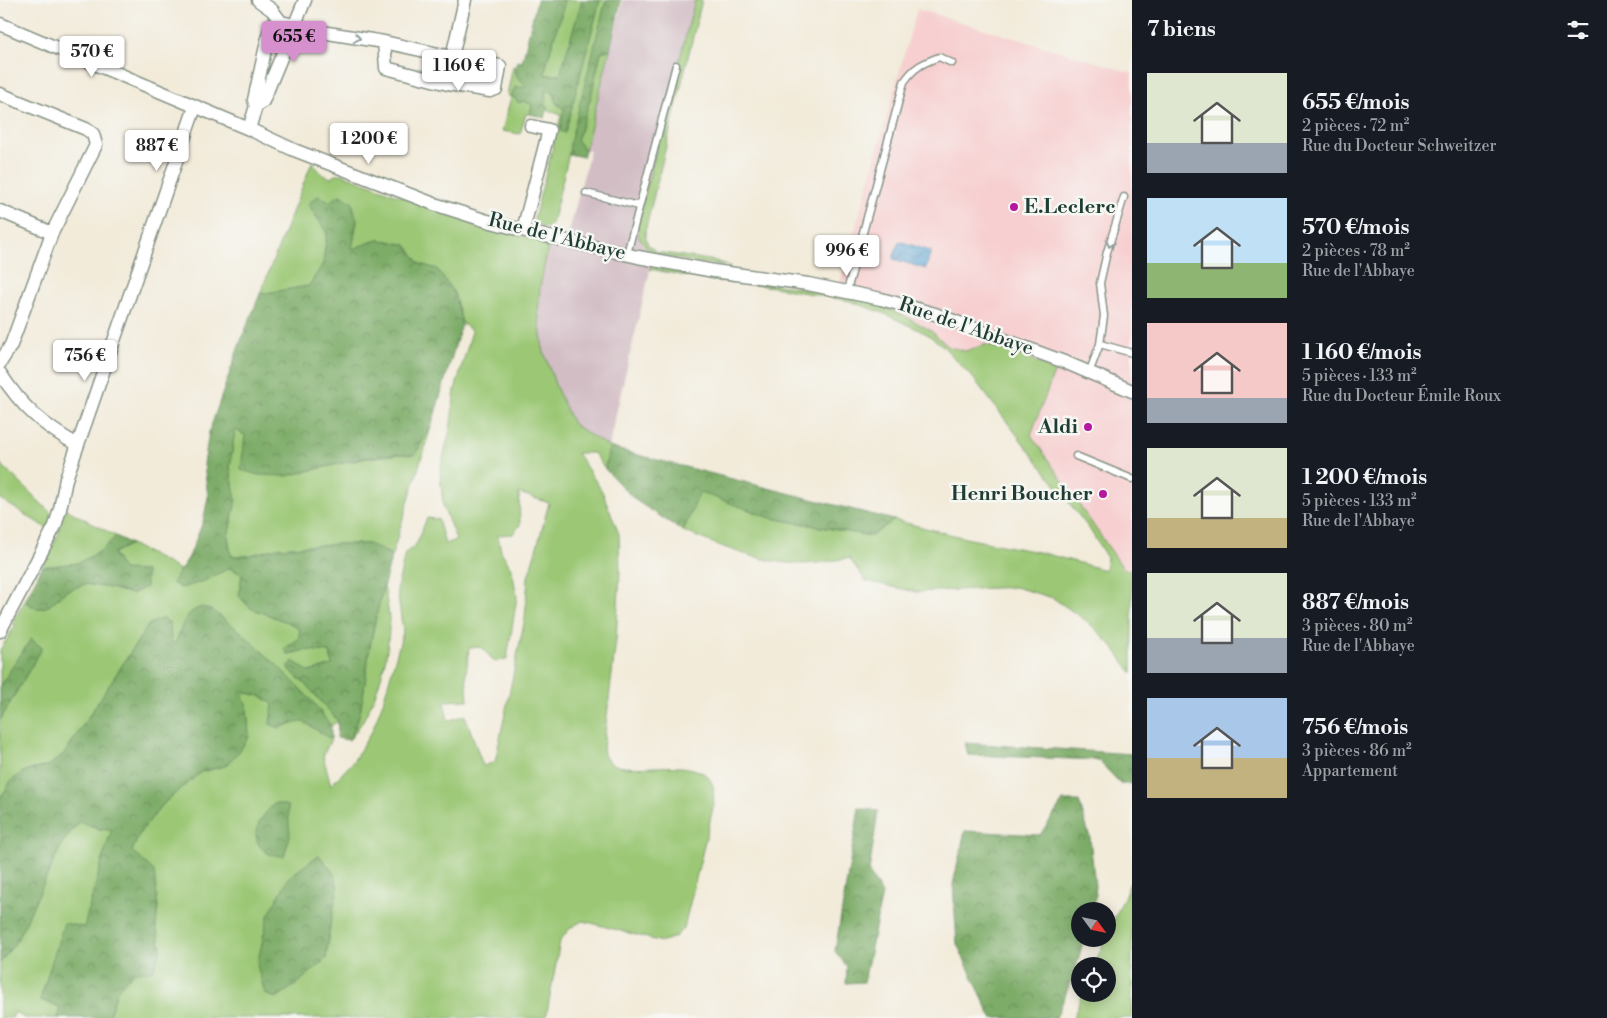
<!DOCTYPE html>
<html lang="fr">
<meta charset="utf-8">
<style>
body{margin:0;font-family:"Libre Bodoni",serif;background:#242831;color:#f1f3f6;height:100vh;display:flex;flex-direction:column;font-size:19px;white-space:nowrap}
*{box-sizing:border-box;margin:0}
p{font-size:16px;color:#9ea1a6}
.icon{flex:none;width:28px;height:28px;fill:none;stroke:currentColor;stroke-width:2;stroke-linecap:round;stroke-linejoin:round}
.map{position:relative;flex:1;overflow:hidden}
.drawer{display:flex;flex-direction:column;background:#171b24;width:475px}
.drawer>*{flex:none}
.needle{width:32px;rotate:123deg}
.buttons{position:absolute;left:1071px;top:902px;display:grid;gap:10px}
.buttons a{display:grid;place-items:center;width:45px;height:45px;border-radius:50%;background:#171b24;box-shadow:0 2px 12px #0003;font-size:25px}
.price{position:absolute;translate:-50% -42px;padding:0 11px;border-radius:5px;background:#fff;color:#222;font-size:16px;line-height:32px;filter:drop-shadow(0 1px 2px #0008)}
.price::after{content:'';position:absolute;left:50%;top:30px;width:15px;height:11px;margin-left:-8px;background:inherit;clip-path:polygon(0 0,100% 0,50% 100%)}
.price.selected{background:#d690ce;color:#111}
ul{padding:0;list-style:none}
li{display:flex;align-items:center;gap:15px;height:125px;padding:0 15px}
li span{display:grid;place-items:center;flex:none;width:140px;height:100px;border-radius:0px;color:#555}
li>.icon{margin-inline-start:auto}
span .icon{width:60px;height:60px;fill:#fffc;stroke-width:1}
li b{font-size:21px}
h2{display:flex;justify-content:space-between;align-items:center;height:60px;padding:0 15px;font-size:21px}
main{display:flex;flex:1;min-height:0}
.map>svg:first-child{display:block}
.built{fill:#f7cfd0}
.industrial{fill:#d2bdc5}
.green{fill:#9cc876;stroke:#5e8255;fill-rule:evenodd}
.forest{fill:url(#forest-crowns);stroke:#4e744e}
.water{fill:url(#water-waves);stroke:#3e7083}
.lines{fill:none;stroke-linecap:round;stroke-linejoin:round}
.service-casing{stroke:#889487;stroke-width:9}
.minor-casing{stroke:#889487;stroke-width:15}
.service{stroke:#fff;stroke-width:6}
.minor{stroke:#fff;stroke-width:12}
.oneway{stroke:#8f9e9a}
.poi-dot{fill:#b5179e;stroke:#f6f6f2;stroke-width:2}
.labels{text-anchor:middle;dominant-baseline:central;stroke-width:5;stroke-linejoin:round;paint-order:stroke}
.poi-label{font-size:20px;font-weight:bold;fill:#1f3d34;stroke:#f6f6f2;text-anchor:end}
.street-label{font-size:20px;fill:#1f3d34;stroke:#f6f6f2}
</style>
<main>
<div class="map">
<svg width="1132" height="1018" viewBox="0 0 1132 1018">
<defs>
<pattern id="forest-crowns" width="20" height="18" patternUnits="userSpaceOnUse" patternTransform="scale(1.25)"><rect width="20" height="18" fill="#7dac67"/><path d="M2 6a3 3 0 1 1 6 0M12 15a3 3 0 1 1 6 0" fill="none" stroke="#668d56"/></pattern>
<pattern id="water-waves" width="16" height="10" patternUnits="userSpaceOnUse" patternTransform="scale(1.25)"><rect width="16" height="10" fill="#5da2d2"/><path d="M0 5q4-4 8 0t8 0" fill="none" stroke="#4c85ab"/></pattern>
</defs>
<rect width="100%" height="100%" fill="#f6f6f2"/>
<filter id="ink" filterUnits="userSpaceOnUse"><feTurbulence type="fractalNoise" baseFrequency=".02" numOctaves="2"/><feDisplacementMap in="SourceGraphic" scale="10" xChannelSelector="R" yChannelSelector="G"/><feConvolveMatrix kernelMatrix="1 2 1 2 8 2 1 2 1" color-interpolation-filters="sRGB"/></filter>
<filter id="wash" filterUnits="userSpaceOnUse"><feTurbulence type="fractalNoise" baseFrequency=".0096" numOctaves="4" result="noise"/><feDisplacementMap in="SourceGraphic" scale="20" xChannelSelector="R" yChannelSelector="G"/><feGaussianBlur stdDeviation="1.12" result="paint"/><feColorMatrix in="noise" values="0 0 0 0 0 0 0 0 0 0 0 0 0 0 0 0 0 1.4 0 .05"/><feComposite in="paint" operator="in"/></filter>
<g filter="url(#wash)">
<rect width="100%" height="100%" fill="#f2ebda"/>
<path class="built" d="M917,9L1132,73V571L1123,568L1031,435L984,345L965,351L949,347L930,330L837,294Z"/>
<path class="industrial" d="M623,0H695L637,224L639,237L644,247L650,253L654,254L620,396L609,447L573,424L556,387L543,349L538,312L540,287L549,243L565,247L590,151L585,150Z"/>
<path class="green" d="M563,0H582L560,75H545L546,65L564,5Z
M600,0H606L552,224L547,228L535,224L534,219L561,115L547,110L545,91L554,92L556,103L564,109L560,130L565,133Z
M695,0H702L645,232L646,240L649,246L657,252L716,261L730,266L692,262L650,253L639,237L637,224Z
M610,50L585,150L577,141L591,96L601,51Z
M513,66L516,67L515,72L526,85L524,101L533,105L530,114H526L520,134L502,131L511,97L507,95Z
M312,162L322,174L331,178L336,174H342L437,210L499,231L549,243L540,287L538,312L543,349L556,387L573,424L609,447L605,469L594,453H577L602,491L619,534L620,572L616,640L603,749C604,752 604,755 605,757C618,783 699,748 713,785C714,790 713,799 714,804L684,928L675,937L662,942L584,921C572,925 567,931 560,941L546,1018H105C114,1011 112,998 118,990C130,973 146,961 161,949L156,925L158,906L132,851L141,831L165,802L201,772L225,766L249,737L247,705L242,697L247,693L261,696L274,704L270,724L280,728L292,723L304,722L331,739L323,756L331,785L352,763L372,731L383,702L403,632L397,590L405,553L416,545L427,518L438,519L445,544L456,540L443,506L440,471L450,430L455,390L472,331L462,323L454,293L437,269L420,264L406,245L389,241L377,240L352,249L357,220L330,201L309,204L327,233L323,264L309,286L260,294ZM519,493L549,503L541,533L528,577L525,618L495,762L483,766L465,715L448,721L444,701L468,700L466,674L469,648L481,647L495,662L507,659L517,597L512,570L501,551L498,535L513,534L520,525ZM319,856L330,926L326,959L289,877Z
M651,266L705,277L795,287L869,301L905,316L930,330L949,347L965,351L984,345L1002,346L1055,370L1031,435L1123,568L1132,571V673L1114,648L1088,622L1053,598L1015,587L916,592L866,581L849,558C839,559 828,562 818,563C772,568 725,548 683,531L700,491L771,518L871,536L894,520L965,538L1043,553L1105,570L1107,558L1090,530L974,379L943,346L927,334L883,313L850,301L774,287L701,279L650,269Z
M431,427L392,555L368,544H339L277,548L247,556H231L228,536L236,501L230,467L235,429L245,435L286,476C329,467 370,454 415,454Z
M0,463L52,514L48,529L0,499Z
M64,508L116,536L101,551L78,563L42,567L58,535Z
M131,544L180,570L172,583L202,582L229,568L242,574L239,596L271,616L290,623L300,630L299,639L288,654L307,650L330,652L333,665L309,672L288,668L311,690L338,721L331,726L312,701L184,621L175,644L149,624L65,753L50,765L23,772L11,781L0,799V720L42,648L31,639L0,686V650L15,626L13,621L25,601L37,609L49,606L66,591L85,584L110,588L132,594L123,570L113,553Z
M384,585C386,599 390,614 389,628C388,665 373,713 349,740C364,716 365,671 371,642C374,623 379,604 384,585Z
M80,821L99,829H113L104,854L84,927L40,1000L61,1007L57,1018H24L15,1012L12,1018H0V963L18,938L62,843Z
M1132,879V1018H1073L1082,994H1108V966H1094L1105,939H1108V933Z"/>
<path class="forest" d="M537,0H563L564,5L546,65L545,75H560L582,0H600L565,133L560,131L564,109L556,103L554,92L545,91L547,110L545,118L530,114L532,105L524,101L518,103L515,98L511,97L515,87H525L526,85C516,77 514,74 517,61L522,62Z
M606,0H621L610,50L601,52L591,96L577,141L585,150L583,157L569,154L570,143Z
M340,195L352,202L357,220L352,249L377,240L389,241L406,245L420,264L437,269L454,293L462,323L431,427L415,455L395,454L364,458L286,476L259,475L241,470L245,435L235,430L230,467L236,501L228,536L231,556H247L277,548L339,544H368L392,555C384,583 377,612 371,640C365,670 365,715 349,740L337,738L338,721L311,690L288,668L293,661L309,672L332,665L330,652L307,650L288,654L284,649L298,639L300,630L290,623L250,608L239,596L242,574L229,568L202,582L181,588L172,583L189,557L203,522L208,497L204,464L209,432L240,343L260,294L309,286L323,264L327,233L308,204L318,196L330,201Z
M609,447L638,455L894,520L871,536L771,518L700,492L683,531L635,500L605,469Z
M116,536L131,544L113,553L123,570L146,571V587L132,594L110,588L85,584L66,591L49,606L37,609L25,601L42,567L78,563L101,551Z
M202,607L213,611L241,632L278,666L312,701L331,726V739L304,722L292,723L279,728L270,724L273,704L261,696L247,693L243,697L247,705L249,737L238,753L225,766L201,772L165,802L141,831L132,851L154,871L158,906L156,925L161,949L153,971L133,972L117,991L109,1015L105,1018H57L60,1007L40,1000L64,923L84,927L104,854L112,829H99L79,821L62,843L18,939L0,963V799L11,781L23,772L50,765L65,753L149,624L163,618L170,623L171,641L175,644C182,628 183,612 202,607Z
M31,639L42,648L0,720V686Z
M965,743L1132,754V784H1121L1098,760L968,755Z
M1063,801H1079L1090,838L1096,895L1091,911H1080V939H1084L1075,971L1056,1018H992L957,944L953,884L965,831L1040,835Z
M275,803L288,806L290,836L284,856L270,855C266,852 260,848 258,843C251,828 265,813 275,803Z
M859,808L878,811L869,872L882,894L864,982L846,983L847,967L835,951Z
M319,855L334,873L338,888L330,926L326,959L297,984L276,998L265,994L257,965L268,916L289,877Z"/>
<path class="water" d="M899,241L931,251L926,269L893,259Z"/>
</g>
<g filter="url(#ink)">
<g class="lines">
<defs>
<path id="service" d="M586,193L639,206
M627,254L676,65
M847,291L904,82C914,67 923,63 939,57L952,63
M1100,344L1104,316L1100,283L1107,252L1124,197
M1089,373L1100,344L1132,353
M1076,456L1132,479"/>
<path id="minor" d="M258,0L272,10L281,22L295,25L309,30L384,42L452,57L448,84L386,68L384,42
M0,24L249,129L294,150L434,204L484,220L541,235L638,257L714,271L808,284L881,299L935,314L1067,363L1132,391
M448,84L490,91L496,89L500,66L452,57L465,0
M0,94L86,129L93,134L96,145L52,233L11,345L0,363
M256,106L254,100L269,32L281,22
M249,129L256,106L263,101L305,0
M0,211L52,233
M523,230L549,130L531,126
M0,373C21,406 43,426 78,445
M0,631L55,526L60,509L66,479L195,107"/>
</defs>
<use href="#service" class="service-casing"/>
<use href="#minor" class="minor-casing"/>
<use href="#service" class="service"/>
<use href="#minor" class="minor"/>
</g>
<defs><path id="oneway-chevron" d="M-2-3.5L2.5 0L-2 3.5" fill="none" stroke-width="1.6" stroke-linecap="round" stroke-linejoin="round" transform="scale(1.25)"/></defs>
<g class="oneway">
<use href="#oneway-chevron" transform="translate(357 38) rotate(10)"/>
<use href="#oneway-chevron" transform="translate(1110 244) rotate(106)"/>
</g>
</g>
<g class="poi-dot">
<circle cx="1014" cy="207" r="5"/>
<circle cx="1088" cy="427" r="5"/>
<circle cx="1103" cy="494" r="5"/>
</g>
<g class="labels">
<g class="poi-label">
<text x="1024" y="207" text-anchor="start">E.Leclerc</text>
<text x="1078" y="427">Aldi</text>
<text x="1093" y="494">Henri Boucher</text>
</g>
<g class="street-label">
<text transform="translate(557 237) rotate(14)">Rue de l'Abbaye</text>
<text transform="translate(966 327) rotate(19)">Rue de l'Abbaye</text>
</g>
</g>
</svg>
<div class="buttons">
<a><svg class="needle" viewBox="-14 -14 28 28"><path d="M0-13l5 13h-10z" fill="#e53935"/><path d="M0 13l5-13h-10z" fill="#9ea1a6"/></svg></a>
<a><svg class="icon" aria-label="locate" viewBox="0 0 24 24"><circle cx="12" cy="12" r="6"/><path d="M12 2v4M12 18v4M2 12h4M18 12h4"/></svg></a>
</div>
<b class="price selected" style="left:294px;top:63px">655 €</b>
<b class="price" style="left:92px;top:78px">570 €</b>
<b class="price" style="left:459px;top:92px">1 160 €</b>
<b class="price" style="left:369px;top:165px">1 200 €</b>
<b class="price" style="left:157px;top:172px">887 €</b>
<b class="price" style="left:847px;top:277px">996 €</b>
<b class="price" style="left:85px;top:382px">756 €</b>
</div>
<section class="drawer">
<h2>7 biens<svg class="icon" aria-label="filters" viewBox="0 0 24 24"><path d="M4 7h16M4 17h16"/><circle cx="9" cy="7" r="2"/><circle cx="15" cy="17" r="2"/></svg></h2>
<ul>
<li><span style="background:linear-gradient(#dfe7d0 70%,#9aa5b1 0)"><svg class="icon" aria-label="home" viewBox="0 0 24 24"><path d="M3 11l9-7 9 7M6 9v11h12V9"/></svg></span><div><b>655 €/mois</b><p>2 pièces · 72 m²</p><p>Rue du Docteur Schweitzer</p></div></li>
<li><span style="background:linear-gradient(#bfe0f5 65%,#8fb573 0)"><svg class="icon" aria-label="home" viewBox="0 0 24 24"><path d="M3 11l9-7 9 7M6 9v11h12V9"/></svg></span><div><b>570 €/mois</b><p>2 pièces · 78 m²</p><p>Rue de l'Abbaye</p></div></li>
<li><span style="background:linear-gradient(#f6c9c9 75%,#9aa5b1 0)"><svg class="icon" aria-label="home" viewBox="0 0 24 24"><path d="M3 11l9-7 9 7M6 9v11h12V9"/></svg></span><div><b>1 160 €/mois</b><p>5 pièces · 133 m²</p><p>Rue du Docteur Émile Roux</p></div></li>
<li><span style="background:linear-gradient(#dfe7d0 70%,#c2b280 0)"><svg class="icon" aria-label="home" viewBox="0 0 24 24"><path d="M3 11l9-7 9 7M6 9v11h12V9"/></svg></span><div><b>1 200 €/mois</b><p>5 pièces · 133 m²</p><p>Rue de l'Abbaye</p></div></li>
<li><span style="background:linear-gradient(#dfe7d0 65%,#9aa5b1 0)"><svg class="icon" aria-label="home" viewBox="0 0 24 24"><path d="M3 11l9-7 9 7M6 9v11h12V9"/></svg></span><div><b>887 €/mois</b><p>3 pièces · 80 m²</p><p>Rue de l'Abbaye</p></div></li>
<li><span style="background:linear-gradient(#a9c7e8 60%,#c2b280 0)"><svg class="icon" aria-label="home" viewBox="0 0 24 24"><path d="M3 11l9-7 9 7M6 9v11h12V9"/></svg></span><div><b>756 €/mois</b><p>3 pièces · 86 m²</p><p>Appartement</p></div></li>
</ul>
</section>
</main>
